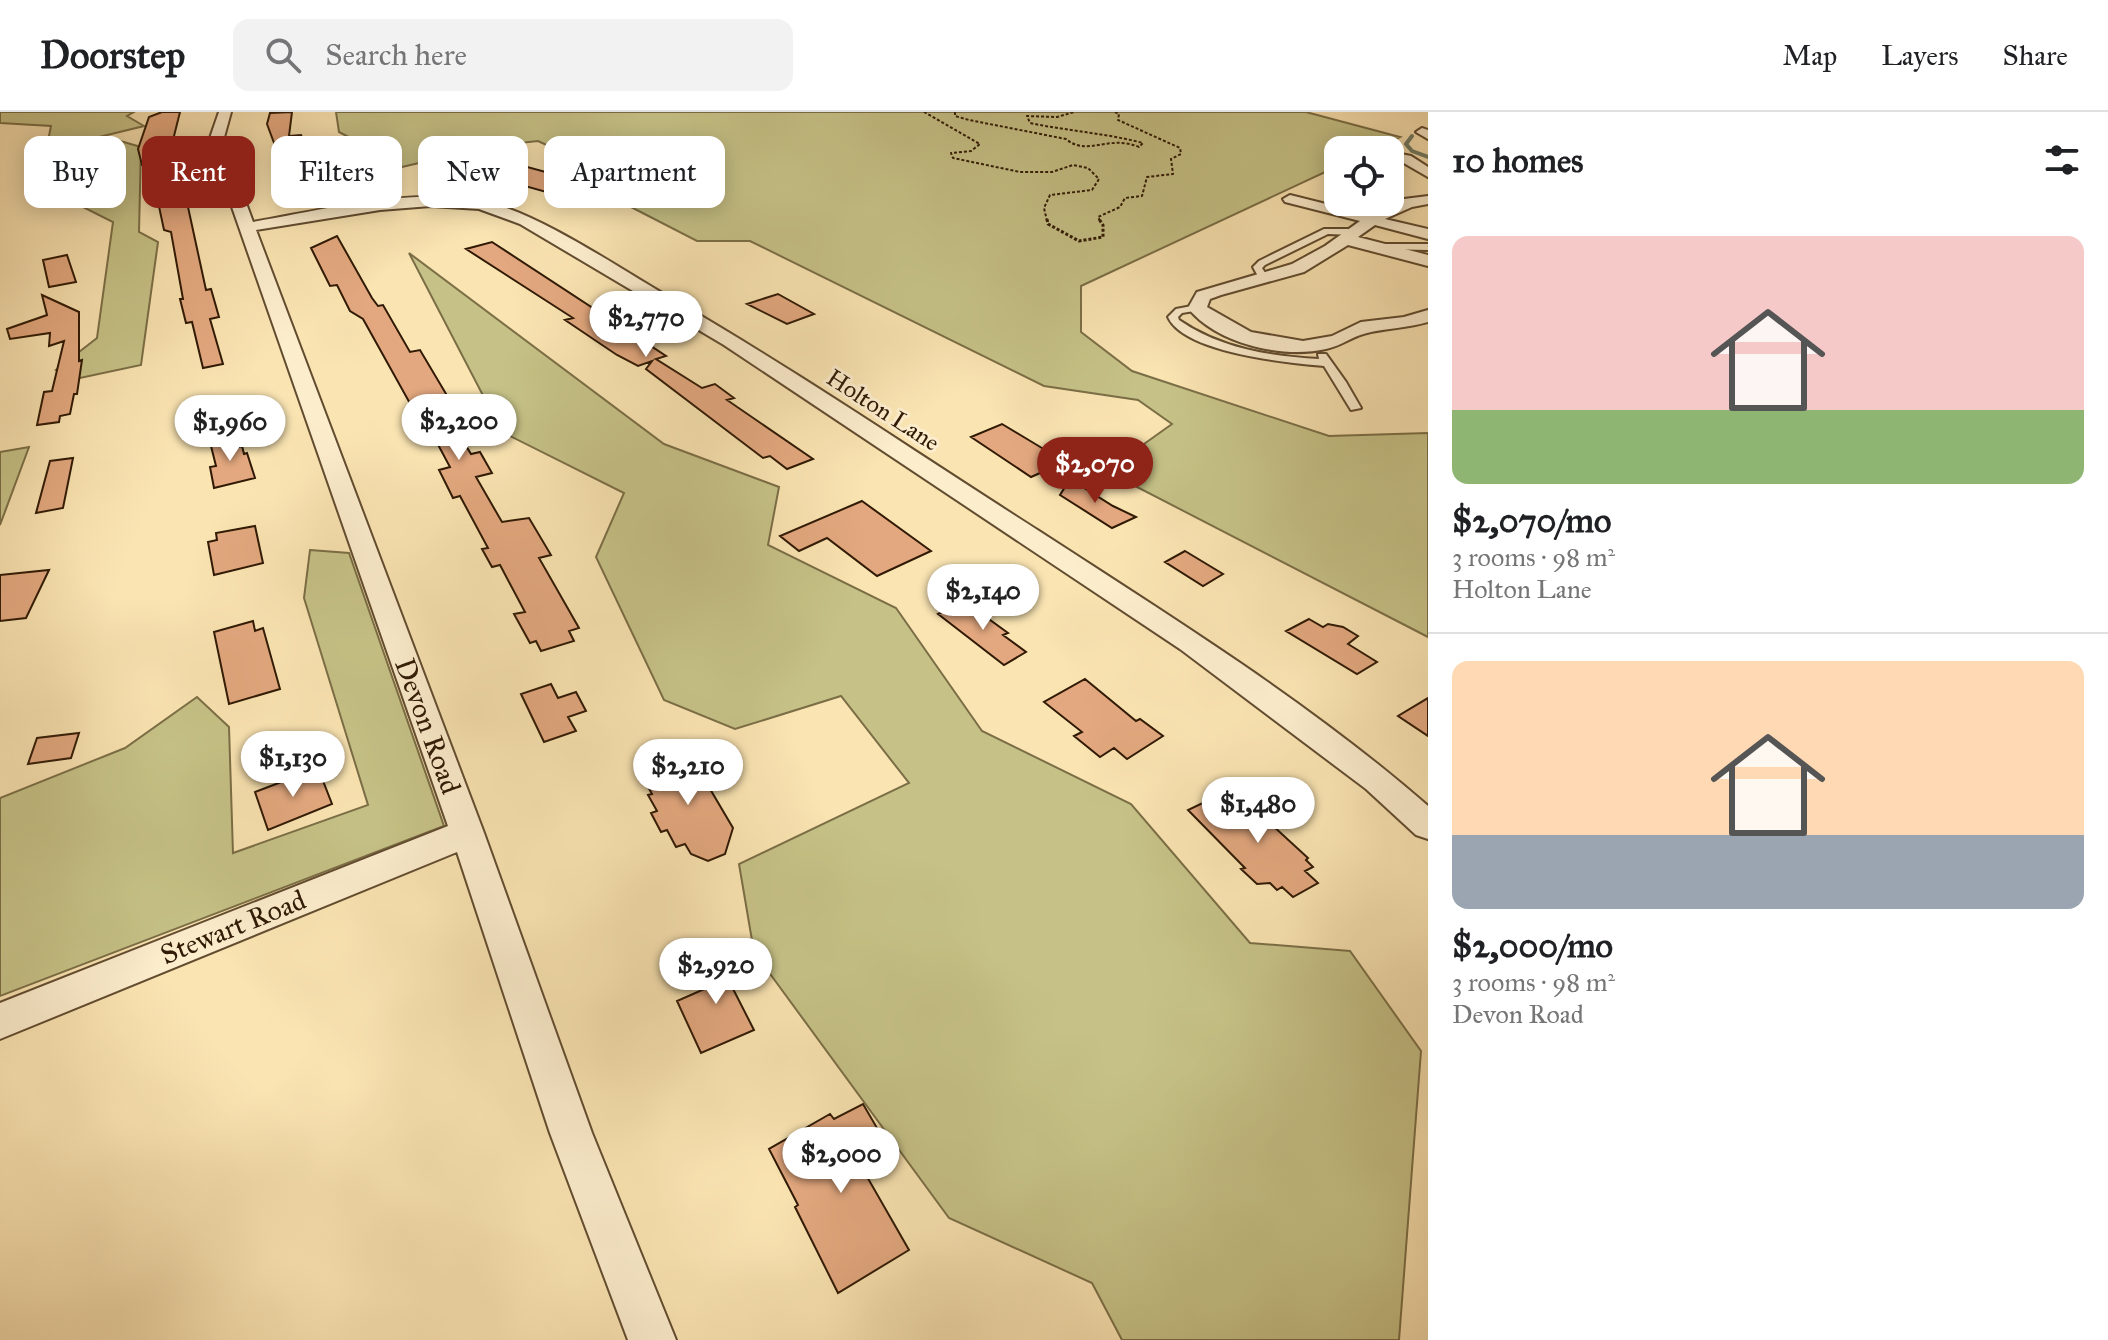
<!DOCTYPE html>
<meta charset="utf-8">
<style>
body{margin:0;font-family:"IM FELL Great Primer",serif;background:#f2f2f2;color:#202124;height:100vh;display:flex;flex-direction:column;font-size:30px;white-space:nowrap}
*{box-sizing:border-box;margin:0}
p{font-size:26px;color:#757577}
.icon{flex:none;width:44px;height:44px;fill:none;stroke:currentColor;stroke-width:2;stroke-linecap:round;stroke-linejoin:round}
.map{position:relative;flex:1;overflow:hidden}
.drawer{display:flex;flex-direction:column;background:#fff;width:680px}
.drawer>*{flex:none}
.banner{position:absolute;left:24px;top:24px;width:760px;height:72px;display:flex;gap:16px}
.fabs{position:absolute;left:1324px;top:24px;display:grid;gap:16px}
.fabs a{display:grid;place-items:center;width:80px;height:80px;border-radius:16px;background:#fff;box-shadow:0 4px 20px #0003;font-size:40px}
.price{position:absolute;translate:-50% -68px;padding:0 18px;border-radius:28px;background:#fff;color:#222;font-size:26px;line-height:52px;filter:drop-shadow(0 2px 4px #0008)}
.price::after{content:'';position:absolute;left:50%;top:48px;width:24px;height:18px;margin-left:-12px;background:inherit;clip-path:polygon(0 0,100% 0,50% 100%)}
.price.selected{background:#8f2418;color:#fff}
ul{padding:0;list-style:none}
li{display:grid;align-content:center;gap:16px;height:424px;padding:0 24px}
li+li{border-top:2px solid #e0e0e0}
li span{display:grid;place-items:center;height:248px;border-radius:16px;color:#555}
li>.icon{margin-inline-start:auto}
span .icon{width:144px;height:144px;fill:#fffc;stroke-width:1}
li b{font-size:34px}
h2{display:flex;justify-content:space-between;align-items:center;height:96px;padding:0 24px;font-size:34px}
.pill{padding:0 28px;border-radius:16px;background:#fff;box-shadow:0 4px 20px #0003;font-size:28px;line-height:72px}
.pill.selected{background:#8f2418;color:#fff}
header{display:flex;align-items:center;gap:48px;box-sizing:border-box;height:112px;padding:0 40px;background:#fff;border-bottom:2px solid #e0e0e0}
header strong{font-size:38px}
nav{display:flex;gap:44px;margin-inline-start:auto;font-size:28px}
.search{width:560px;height:72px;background:#f2f2f2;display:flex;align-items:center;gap:20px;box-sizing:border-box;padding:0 28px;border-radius:16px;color:#757577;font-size:30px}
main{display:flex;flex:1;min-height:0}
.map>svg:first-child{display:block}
.green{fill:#c6c287;stroke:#7b6e46;stroke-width:2}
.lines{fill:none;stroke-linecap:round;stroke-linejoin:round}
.stream{stroke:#737d66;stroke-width:4}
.building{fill:#e3a87f;stroke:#301a05;stroke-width:2}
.service-casing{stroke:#624c30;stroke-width:4}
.minor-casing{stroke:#624c30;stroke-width:4}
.path-far1{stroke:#301a05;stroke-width:2;stroke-dasharray:3 2;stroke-linecap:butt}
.path{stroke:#301a05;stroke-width:3;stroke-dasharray:3 2;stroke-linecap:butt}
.service{fill:#fcedcd;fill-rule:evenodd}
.minor{fill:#fcedcd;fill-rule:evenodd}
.labels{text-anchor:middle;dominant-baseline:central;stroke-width:6;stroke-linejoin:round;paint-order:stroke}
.far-street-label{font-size:24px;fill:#301a05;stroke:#fcedcd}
.street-label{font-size:28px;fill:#301a05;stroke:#fcedcd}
</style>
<header>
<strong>Doorstep</strong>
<div class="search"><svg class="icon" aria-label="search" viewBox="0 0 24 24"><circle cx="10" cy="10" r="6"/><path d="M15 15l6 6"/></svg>Search here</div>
<nav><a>Map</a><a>Layers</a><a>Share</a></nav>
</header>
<main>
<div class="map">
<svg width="1428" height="1228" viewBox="0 0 1428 1228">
<rect width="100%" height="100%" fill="#fae4b2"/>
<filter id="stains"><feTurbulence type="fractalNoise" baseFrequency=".0025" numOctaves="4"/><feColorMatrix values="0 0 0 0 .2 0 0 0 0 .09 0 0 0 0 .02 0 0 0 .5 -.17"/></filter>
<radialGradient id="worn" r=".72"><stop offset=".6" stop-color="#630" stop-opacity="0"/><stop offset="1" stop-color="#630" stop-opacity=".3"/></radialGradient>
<path class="green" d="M0,0H134L127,4L144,14L103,24L141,35L139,120L158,130L141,253L80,266L56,258L97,226L113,110L39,73L51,14L0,11Z
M336,0H1306L1400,25L1372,38H1338V54L1081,174V220L1132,259L1329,324L1428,321V525L1106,359L1172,312L1138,288L1044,274L750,129H697L594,76L618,66L538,29L502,33L507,49L478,73L453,52L419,51L368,63L330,46L364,33L339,20Z
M409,141L664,332L779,375L768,433L896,496L982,619L1131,692L1250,831L1350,839L1421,939L1399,1228H1122L1092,1171L949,1106L754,840L739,752L909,671L841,584L735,617L664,588L596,445L624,381L502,320Z
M29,335L0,413V340Z
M310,438L349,441L444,714L0,884V686L125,636L197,585L229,615L233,741L368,693L304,486Z"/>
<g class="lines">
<path class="stream" d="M1412,24L1406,32L1412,39L1428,45"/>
</g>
<path class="building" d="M162,0H180L174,24L177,38L171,43L184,95H188L206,178L211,177L219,205L210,207L223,252L203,256L192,210L186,211L180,187H183L171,120L164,118L150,52L142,53L138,37L149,5Z
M292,0L289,24L301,23L328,78L297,80L284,49L283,55L267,12L270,1Z
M498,47L586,71L557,83L493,65Z
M337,124L372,186L378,194L383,193L410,240L420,238L458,302L448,304L471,342L480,340L492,361L476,365L502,410L529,406L551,443L539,446L579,516L569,519L574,529L541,539L536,529L530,531L514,502L525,500L500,453L492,455L482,437L488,436L460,384L453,386L439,358L450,355L427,312L422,313L363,207L350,199L337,173L330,174L311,136Z
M492,130L666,244L656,247L702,276L715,272L734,286L727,288L813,347L787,357L770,344L763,346L646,257L652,249L638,254L617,243L565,208L573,206L466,137Z
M67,143L76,170L49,175L43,148Z
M778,182L814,202L787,212L747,192Z
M42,183L79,200V249L82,248L77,282H74L70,302L60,304L59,310L37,313L44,280L52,279L64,229L49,234L50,221L10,227L7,217L47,203Z
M1002,312L1032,330L1065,350L1031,365L971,325Z
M235,325L238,335L242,334L244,342L247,341L255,366L214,376L210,355L216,354L210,330Z
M73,346L63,396L36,401L50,349Z
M1070,367L1113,394L1136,405L1112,416L1060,383Z
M862,389L931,439L877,464L827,426L799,439L780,424Z
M255,414L263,451L214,463L208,430L217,428L216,421Z
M1185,439L1223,462L1203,474L1165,450Z
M49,458L26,506L0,509V463Z
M964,489L1008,521L1003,523L1026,540L1004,553L938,502Z
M1309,507L1323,515L1328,512L1343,515L1358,524L1348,532L1377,550L1357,562L1286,519Z
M253,509L255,519L263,516L280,577L229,592L214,520Z
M1085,567L1136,609L1140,607L1163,624L1127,647L1114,636L1100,645L1074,624L1082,620L1044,590Z
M551,572L558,586L576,580L586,599L568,605L576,619L544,630L521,582Z
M1428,586V624L1398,604Z
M79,621L71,646L28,652L37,626Z
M696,640L709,663L703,665L733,716L725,742L708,749L691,742L685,732L676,735L667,718L661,720L651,701L657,699L648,683L652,682L639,658Z
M318,656L332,692L268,718L255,680Z
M1211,687L1228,702L1257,687L1281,708L1272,713L1308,746L1306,748L1313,755L1305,759L1318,771L1293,785L1282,775L1277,778L1270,771L1257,772L1241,757L1245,756L1188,698Z
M725,839L738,863L728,867L754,918L701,941L677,889L709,875L697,851Z
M863,992L877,1016L868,1021L886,1052L866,1063L909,1138L838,1181L795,1095L798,1093L769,1037L830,1002L834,1007Z"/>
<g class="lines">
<defs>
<path id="service" d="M1324,117H1354L1358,120L1354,123L1328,122L1265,153L1262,156L1267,164L1259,166L1253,155L1259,149Z
M1385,132H1428V138L1382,137V133Z
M1197,193L1200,194V198L1182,201L1178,205L1179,208C1221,237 1270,244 1319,247L1318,242H1326L1346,270L1361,296L1351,298L1324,254C1289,251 1184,241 1168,205L1176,197Z"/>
<path id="minor" d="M219,0H231L223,29L253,110C323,98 413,75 483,89C540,101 623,159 676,189C800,261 918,342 1039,419C1171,505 1309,590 1428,694V727L1416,723L1366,677L1180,537L724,233L520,112L479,97L431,94L380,98L256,118L484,721L592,1021L676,1228H628L550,1021L457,740L0,927V891L448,714L209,29Z
M1422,16L1428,18V27L1416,20Z
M1396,41L1411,44L1428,55V65L1402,50L1390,53V43Z
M1290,83L1370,103L1404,87L1428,84V92L1412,95L1385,107L1428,117V127L1375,113L1358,125L1428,143V154L1348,133L1304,160L1221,183L1210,187L1207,195L1251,220L1303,229L1332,224L1361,210L1404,205L1428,198V210C1408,216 1387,216 1367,221C1353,224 1341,234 1326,237C1283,247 1217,232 1188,196L1197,180L1292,152L1325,134L1360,109L1285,90L1283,87Z"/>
</defs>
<use href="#service" class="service-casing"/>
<use href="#minor" class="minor-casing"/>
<path class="path-far1" d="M924,0L980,32L971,39L951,41L953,46L1020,60H1052L1073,53L1088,56L1099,67L1092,78L1050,83L1044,96L1047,109
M955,0V4L969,8L1066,27C1087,45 1109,22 1139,35L1143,31C1105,21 1068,19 1030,11L1027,4L1057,5L1074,0
M1100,109L1098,105L1120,95L1125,86L1142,84L1147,65L1173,62L1171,47L1181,42L1180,36L1118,8L1119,2L1115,0"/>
<path class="path" d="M1047,107L1048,112L1079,129L1103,125V113L1099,107"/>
<use href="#service" class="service"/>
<use href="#minor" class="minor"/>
</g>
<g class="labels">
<g class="far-street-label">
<text transform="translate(883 298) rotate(33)">Holton Lane</text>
</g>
<g class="street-label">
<text transform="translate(428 614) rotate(70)">Devon Road</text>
<text transform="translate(233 815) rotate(-22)">Stewart Road</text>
</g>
</g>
<rect width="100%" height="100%" filter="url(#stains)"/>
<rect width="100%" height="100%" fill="url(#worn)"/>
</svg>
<div class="fabs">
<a><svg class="icon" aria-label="locate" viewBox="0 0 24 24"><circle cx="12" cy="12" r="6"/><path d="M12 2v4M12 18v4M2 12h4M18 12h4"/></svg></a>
</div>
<b class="price" style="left:646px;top:247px">$2,770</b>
<b class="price" style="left:459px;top:350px">$2,200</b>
<b class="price" style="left:230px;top:351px">$1,960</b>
<b class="price selected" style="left:1095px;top:393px">$2,070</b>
<b class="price" style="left:983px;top:520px">$2,140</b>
<b class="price" style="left:293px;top:687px">$1,130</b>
<b class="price" style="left:688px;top:695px">$2,210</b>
<b class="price" style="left:1258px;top:733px">$1,480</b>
<b class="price" style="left:716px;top:894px">$2,920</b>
<b class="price" style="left:841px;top:1083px">$2,000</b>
<div class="banner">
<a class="pill">Buy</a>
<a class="pill selected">Rent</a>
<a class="pill">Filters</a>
<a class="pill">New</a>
<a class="pill">Apartment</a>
</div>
</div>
<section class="drawer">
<h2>10 homes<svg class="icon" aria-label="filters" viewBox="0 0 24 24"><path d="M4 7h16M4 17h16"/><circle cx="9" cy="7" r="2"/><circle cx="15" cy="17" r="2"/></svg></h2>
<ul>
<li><span style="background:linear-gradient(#f6c9c9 70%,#8fb573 0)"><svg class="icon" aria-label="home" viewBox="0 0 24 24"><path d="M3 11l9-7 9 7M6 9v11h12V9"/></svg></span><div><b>$2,070/mo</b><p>3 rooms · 98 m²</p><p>Holton Lane</p></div></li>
<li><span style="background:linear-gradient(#ffd9b3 70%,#9aa5b1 0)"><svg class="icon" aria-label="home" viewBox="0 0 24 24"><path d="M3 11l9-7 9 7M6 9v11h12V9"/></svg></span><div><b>$2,000/mo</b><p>3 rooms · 98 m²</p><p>Devon Road</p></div></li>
</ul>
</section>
</main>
